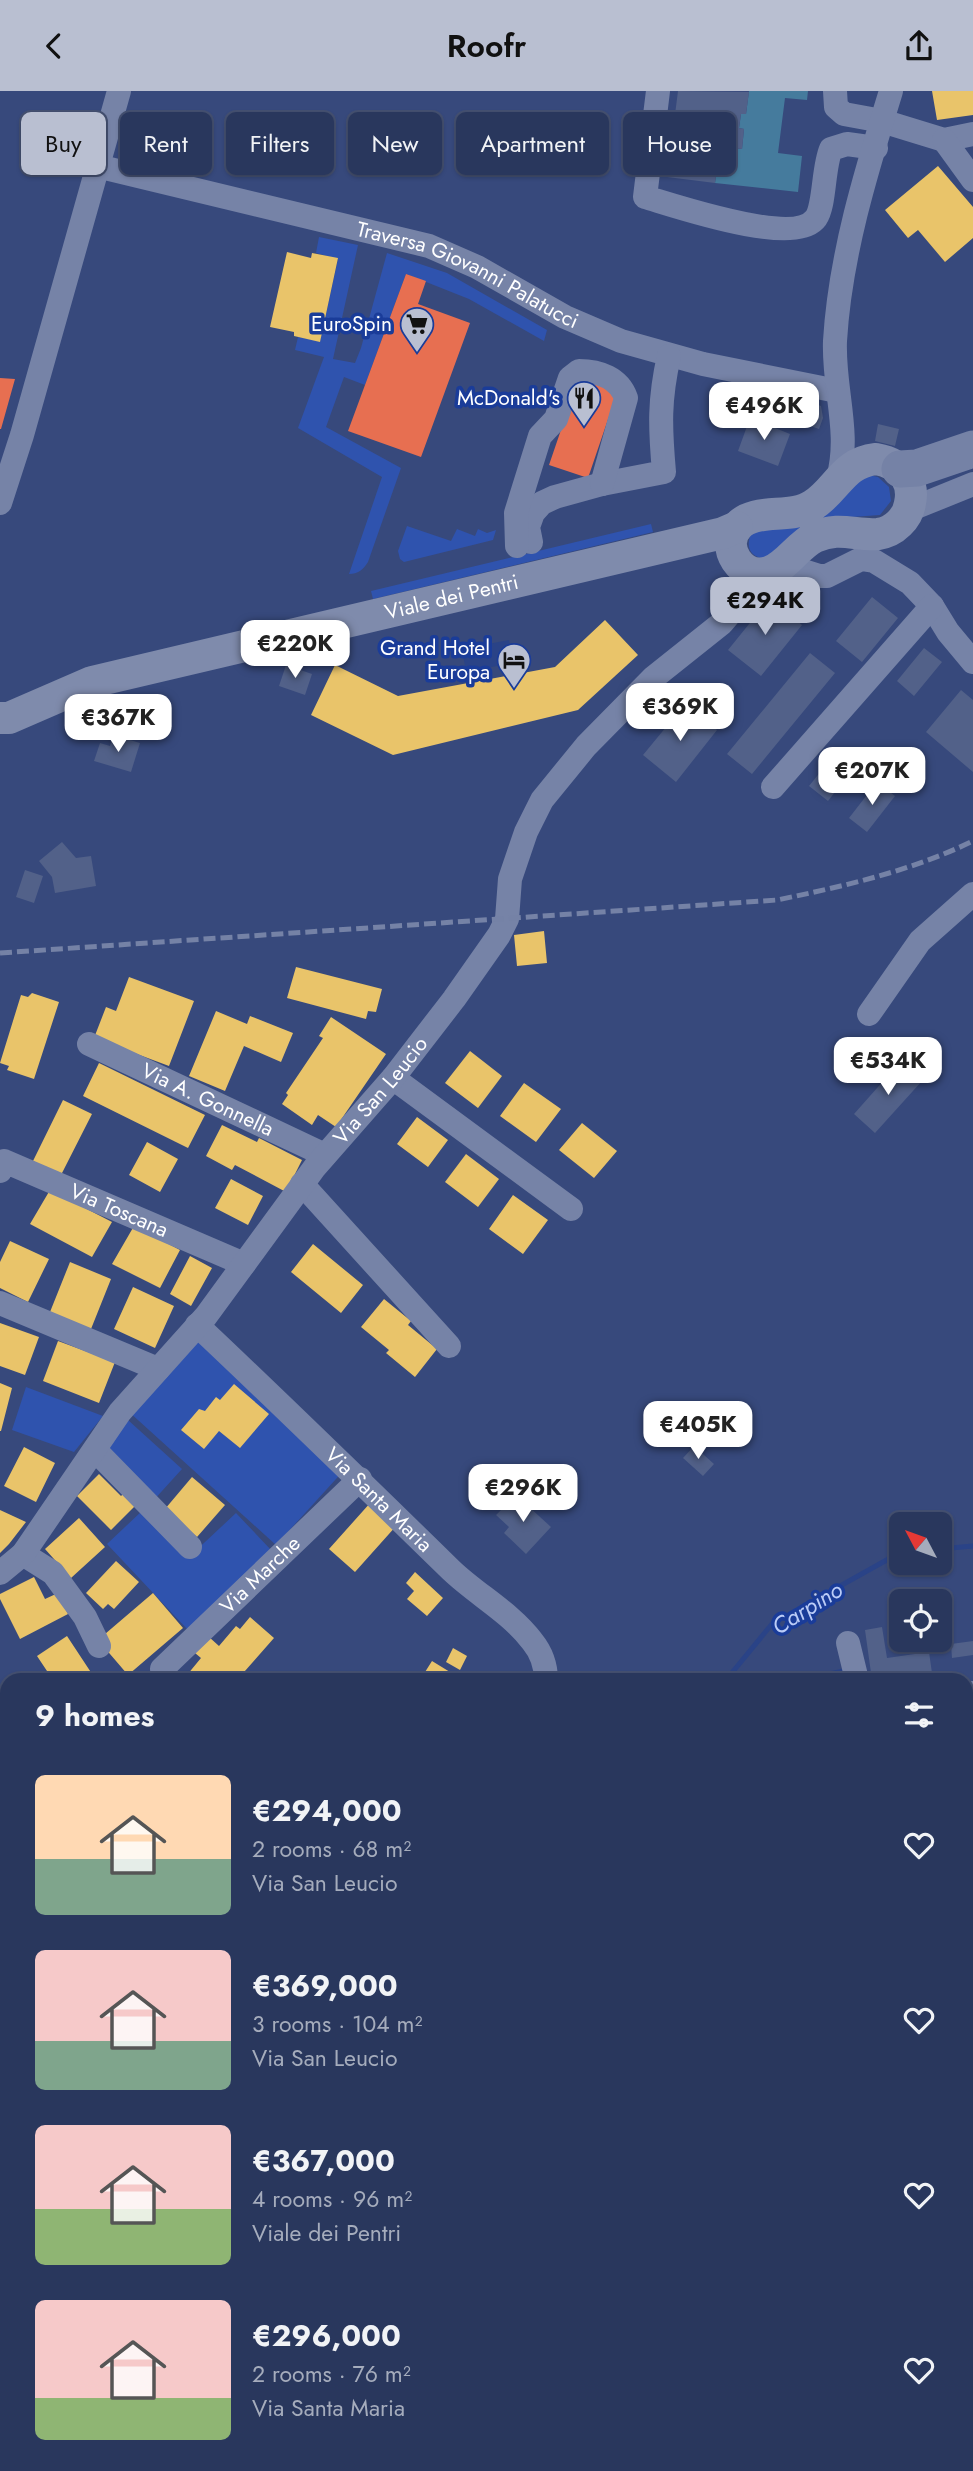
<!DOCTYPE html>
<meta charset="utf-8">
<style>
body{margin:0;font-family:Jost,sans-serif;background:#354266;color:#f1f3f6;height:100vh;display:flex;flex-direction:column;font-size:26px;white-space:nowrap}
*{box-sizing:border-box;margin:0}
p{font-size:23px;color:#a5acbc}
.icon{flex:none;width:38px;height:38px;fill:none;stroke:currentColor;stroke-width:2;stroke-linecap:round;stroke-linejoin:round}
.map{position:relative;flex:1;overflow:hidden}
.side{position:absolute;left:0px;top:1582px;width:973px;height:798px;display:flex;flex-direction:column;background:#29375d;border-radius:21px 21px 0 0;box-shadow:0 2px 5px #0004,0 0 0 2px #455172}
.side>*{flex:none}
.banner{position:absolute;left:21px;top:21px;width:931px;height:63px;display:flex;gap:14px}
.needle{width:46px;rotate:311deg}
.fabs{position:absolute;left:889px;top:1421px;display:grid;gap:14px}
.fabs a{display:grid;place-items:center;width:63px;height:63px;border-radius:10px;background:#29375d;box-shadow:0 2px 5px #0004,0 0 0 2px #455172;font-size:35px}
.price{position:absolute;translate:-50% -60px;padding:0 16px;border-radius:14px;background:#fff;color:#222;font-size:23px;line-height:46px;filter:drop-shadow(0 2px 4px #0008)}
.price::after{content:'';position:absolute;left:50%;top:42px;width:21px;height:16px;margin-left:-10px;background:inherit;clip-path:polygon(0 0,100% 0,50% 100%)}
.price.selected{background:#b9bfd1;color:#111}
ul{padding:0;list-style:none}
li{display:flex;align-items:center;gap:21px;height:175px;padding:0 35px}
li span{display:grid;place-items:center;flex:none;width:196px;height:140px;border-radius:10px;color:#555}
li>.icon{margin-inline-start:auto}
span .icon{width:84px;height:84px;fill:#fffc;stroke-width:1}
li b{font-size:30px}
h2{display:flex;justify-content:space-between;align-items:center;height:84px;padding:0 35px;font-size:30px}
.tag{padding:0 24px;border-radius:10px;background:#29375d;box-shadow:0 2px 5px #0004,0 0 0 2px #455172;font-size:24px;line-height:63px}
.tag.selected{background:#b9bfd1;color:#111}
header{display:flex;justify-content:space-between;align-items:center;height:91px;padding:0 35px;background:#b9bfd1;color:#111;font-size:32px;font-weight:600}
.map>svg:first-child{display:block}
.green{fill:#2f53ae}
.water{fill:#2a4387}
.homes{fill:#e9c46a}
.shops{fill:#e76f51}
.public{fill:#457b9d}
.lines{fill:none;stroke-linecap:round;stroke-linejoin:round}
.stream{stroke:#2a4387;stroke-width:5}
.building{fill:#526189}
.minor{stroke:#7683a7;stroke-width:24}
.major{stroke:#7f8bac;stroke-width:32}
.highway{stroke:#7582a6;stroke-width:37}
.rail{stroke:#7582a6;stroke-width:5;stroke-dasharray:12 5;stroke-linecap:butt}
.labels{text-anchor:middle;dominant-baseline:central;stroke-width:7;stroke-linejoin:round;paint-order:stroke}
.street-label{font-size:21px;fill:#fff;stroke:#1a3c99}
.poi-label{font-size:21px;fill:#fff;stroke:#1a3c99;text-anchor:end}
.water-label{font-size:23px;font-style:italic;fill:#bbccf7;stroke:#1a3c99}
</style>
<header><svg class="icon" aria-label="back" viewBox="0 0 24 24"><path d="M15 5l-7 7 7 7"/></svg>Roofr<svg class="icon" aria-label="share" viewBox="0 0 24 24"><path d="M12 15V3M7 8l5-5 5 5M5 13v7h14v-7"/></svg></header>
<div class="map">
<svg width="973" height="2380" viewBox="0 0 973 2380">
<rect width="100%" height="100%" fill="#37497c"/>
<path class="green" d="M319,146L358,154L333,268L355,272L361,257L387,162L447,182L547,239L544,250L469,208L406,183L365,294L344,286L326,336L401,377L368,471C363,479 358,483 349,483L382,386L298,337L324,266L295,259L298,246L320,250L338,168L316,162Z
M869,384L878,386L889,396L891,410L880,424L838,427L766,469C752,465 746,460 750,445L758,439Z
M651,433L653,441L373,508L371,500Z
M407,435L451,450L457,438L475,445L478,438L487,442L496,439L493,449L404,471L400,468L398,460Z
M198,1242L346,1377L276,1454L128,1320Z
M26,1296L103,1325L74,1361L12,1339Z
M128,1329L182,1378L152,1411L102,1357Z
M143,1419L189,1466L236,1422L272,1460L188,1539L107,1453Z"/>
<path class="water" d="M509,549L513,572L466,581L462,558Z"/>
<path class="homes" d="M932,0H973V24L937,29Z
M938,75L973,116V147L945,171L918,139L908,147L885,119Z
M287,161L311,167L312,162L338,167L320,251L294,245V241L270,236Z
M605,529L638,564L578,619L393,664L311,624L335,574L398,605L555,576Z
M544,840L547,872L517,875L514,844Z
M296,876L382,898L376,921L368,920L366,928L287,907Z
M129,886L194,910L169,975L94,947L106,916L116,920Z
M32,902L59,911L34,988L7,979L9,975L0,972L21,904L28,906Z
M216,920L247,933L250,925L293,942L281,971L244,955L225,1000L189,985Z
M331,926L386,963L336,1036L318,1024L312,1034L282,1013L288,1004L286,1002L323,947L319,945Z
M470,960L502,985L478,1017L445,992Z
M99,972L205,1024L188,1057L83,1005Z
M524,992L561,1018L536,1051L500,1025Z
M63,1009L92,1023L61,1084L33,1070Z
M417,1026L448,1049L428,1076L397,1053Z
M582,1032L617,1060L594,1087L559,1059Z
M222,1034L257,1051L259,1047L302,1069L286,1101L235,1074L232,1079L206,1065Z
M147,1051L178,1068L160,1101L129,1084Z
M466,1063L499,1088L478,1116L445,1091Z
M231,1088L263,1105L248,1134L215,1117Z
M50,1099L112,1131L92,1166L30,1133Z
M513,1104L548,1129L523,1163L489,1138Z
M134,1135L180,1159L160,1197L112,1173Z
M10,1150L49,1168L28,1211L0,1197V1171Z
M313,1153L363,1194L341,1222L291,1181Z
M190,1165L212,1177L191,1215L170,1203Z
M70,1171L111,1188L91,1238L50,1221Z
M133,1196L174,1215L155,1257L114,1238Z
M384,1208L411,1230L408,1234L437,1258L415,1286L386,1262L389,1259L361,1236Z
M0,1232L39,1246L25,1284L0,1275Z
M58,1250L115,1271L99,1312L43,1290Z
M0,1292L12,1297L1,1340H0Z
M234,1293L269,1323L240,1357L219,1340L204,1358L181,1339L199,1318L205,1320L216,1306L220,1309Z
M24,1356L55,1372L36,1411L4,1395Z
M99,1383L121,1405L127,1399L139,1411L111,1439L77,1405Z
M192,1386L225,1414L197,1446L165,1418Z
M371,1411L397,1434L355,1481L329,1458Z
M0,1419L26,1431L9,1453L0,1462Z
M79,1427L105,1456L71,1487L45,1458Z
M116,1470L139,1491L114,1518L108,1513L103,1518L86,1502Z
M415,1481L443,1507L427,1525L407,1508L414,1500L406,1492Z
M34,1486L45,1508L58,1502L68,1523L20,1548L0,1508V1503Z
M153,1502L183,1537L128,1584L98,1549Z
M250,1526L274,1547L237,1589H193L187,1584L201,1567L195,1562L209,1546L219,1555L236,1535L240,1538Z
M67,1545L96,1589H53L37,1565Z
M453,1557L467,1565L460,1579L446,1571Z
M432,1570L463,1589H420Z
M7,1593V1653L0,1657V1597Z"/>
<path class="shops" d="M406,183L426,190L418,213L470,232L421,366L348,340Z
M579,286L618,299L588,387L549,374Z
M0,287L15,288L1,338H0Z"/>
<path class="public" d="M749,0H808L807,9L785,7L778,62L802,65L798,101L715,92L720,56L742,58L744,38L739,37L741,23H746Z"/>
<g class="lines">
<path class="stream" d="M940,1458L973,1455
M726,1589L772,1533L901,1461
M819,1589L825,1584L848,1579
M31,2380L40,2373"/>
</g>
<path class="building" d="M678,0L749,1L746,23H741L739,37L744,38L742,58L720,56L715,92L667,86Z
M785,302L821,315L823,327L819,338L778,324Z
M750,327L790,343L778,375L738,360Z
M878,333L899,338L895,355L875,350Z
M872,506L898,527L862,571L836,550Z
M770,507L802,534L761,585L728,559Z
M924,557L942,571L914,605L897,590Z
M810,562L835,582L752,683L727,663Z
M286,574L312,583L305,604L279,595Z
M961,599L973,609V681L926,641Z
M685,613L717,639L676,691L643,664Z
M113,644L140,652L131,681L94,670L100,652L110,655Z
M838,659L857,673L828,710L809,695Z
M877,691L895,705L867,741L849,727Z
M62,751L76,767L91,765L96,795L55,802L52,786L39,770Z
M25,779L43,785L34,812L16,806Z
M901,970L922,990L875,1042L854,1023Z
M694,1355L714,1373L703,1385L683,1367Z
M516,1404L551,1436L526,1463L504,1442L509,1436L496,1424Z
M882,1536L887,1567L929,1561L933,1589H872L865,1539Z
M973,1550V1564L952,1567L951,1553Z"/>
<g class="lines">
<g class="minor">
<path d="M658,0L645,106C676,115 795,156 816,127C825,114 823,76 831,58L847,53L876,57"/>
<path d="M835,0L836,16L844,23L882,30L944,49L973,43"/>
<path d="M944,49L973,89"/>
<path id="s1" d="M97,75L429,155L477,176L565,226L621,250L703,273L837,300"/>
<path d="M838,388C851,341 833,298 835,250C840,165 866,81 891,0"/>
<path d="M0,412L22,344L119,0"/>
<path d="M909,419L973,393"/>
<path d="M531,451L528,436L533,422L542,412L555,406L602,393L664,381C660,336 659,309 669,265"/>
<path d="M517,455L516,422L540,345L556,328L570,287L579,280C599,280 619,287 626,307L602,393"/>
<path d="M781,473L819,485H827L861,468L874,470L910,492L932,515L948,541L973,571"/>
<path d="M773,696L932,515"/>
<path d="M869,923L920,850L973,803"/>
<path id="s2" d="M89,953L325,1064"/>
<path d="M393,987L571,1118"/>
<path id="s3" d="M0,1080L4,1070L244,1173"/>
<path d="M302,1093L449,1255"/>
<path d="M0,1212L158,1278"/>
<path id="s4" d="M197,1234C283,1315 367,1397 451,1479C477,1504 510,1521 532,1550C541,1561 546,1574 546,1589"/>
<path d="M95,1359L190,1456"/>
<path d="M23,1463L53,1482L85,1526L99,1555"/>
<path id="s5" d="M0,1482L23,1463L120,1321L206,1225L315,1076L393,987L454,908L499,844L507,828L510,788L526,741L542,709L586,655L653,587L722,532L765,482"/>
<path d="M848,1552L857,1589"/>
<path id="s6" d="M162,1578L360,1388"/>
<path d="M966,1603L973,1602"/>
<path d="M0,1686L7,1680"/>
<path d="M966,1717L973,1710"/>
<path d="M966,2185L973,2175"/>
<path d="M777,2380L788,2373"/>
</g>
<g class="major">
<path d="M876,368C888,370 899,375 906,386C911,394 912,403 910,412C908,427 894,441 878,443C856,445 839,435 815,446C798,454 787,475 769,481C742,490 719,456 738,435C755,416 791,429 813,414C838,398 842,372 876,368Z"/>
<path id="s7" d="M0,627H9L92,591L723,442L737,436"/>
</g>
<path class="highway" d="M900,378L917,377L973,358"/>
<path class="rail" d="M0,862L777,809C845,795 911,780 973,750"/>
</g>
<defs>
<symbol id="supermarket-pin" viewBox="-11 -11 22 30"><path d="M0 17L-7.5 6A9.5 9.5 0 1 1 7.5 6Z" fill="#b9bfd1" stroke="#1a3c99"/><path d="M-6-5.5h2.5l.6 2H6L4.5 2H-2.5L-4.4-4H-6ZM-1.5 3.2a1.3 1.3 0 1 0 .1 0ZM3 3.2a1.3 1.3 0 1 0 .1 0Z" fill="#111"/></symbol>
<symbol id="restaurant-pin" viewBox="-11 -11 22 30"><path d="M0 17L-7.5 6A9.5 9.5 0 1 1 7.5 6Z" fill="#b9bfd1" stroke="#1a3c99"/><path d="M-5-6h1v4h1v-4h1v4h1v-4h1v5L-1.5 .5V6h-2V.5L-5-1ZM5-6V6H3V1.5H1.5Q1.5-4 5-6Z" fill="#111"/></symbol>
<symbol id="hotel-pin" viewBox="-11 -11 22 30"><path d="M0 17L-7.5 6A9.5 9.5 0 1 1 7.5 6Z" fill="#b9bfd1" stroke="#1a3c99"/><path d="M-6-4.5h1.5V1H6V5H4.5V3h-9V5H-6ZM-4 0a1.8 1.8 0 1 1 3.6 0ZM.5 0V-2.5h3Q6-2.5 6 0Z" fill="#111"/></symbol>
</defs>
<g fill-rule="evenodd">
<use href="#supermarket-pin" x="398" y="214" width="38" height="52"/>
<use href="#restaurant-pin" x="565" y="288" width="38" height="52"/>
<use href="#hotel-pin" x="495" y="550" width="38" height="52"/>
</g>
<g class="labels">
<g class="street-label">
<text stroke="none"><textPath href="#s1" startOffset="388">Traversa Giovanni Palatucci</textPath></text>
<text stroke="none"><textPath href="#s7" startOffset="469">Viale dei Pentri</textPath></text>
<text stroke="none"><textPath href="#s5" startOffset="616">Via San Leucio</textPath></text>
<text stroke="none"><textPath href="#s2" startOffset="131">Via A. Gonnella</textPath></text>
<text stroke="none"><textPath href="#s3" startOffset="136">Via Toscana</textPath></text>
<text stroke="none"><textPath href="#s4" startOffset="252">Via Santa Maria</textPath></text>
<text stroke="none"><textPath href="#s6" startOffset="136">Via Marche</textPath></text>
</g>
<g class="poi-label">
<text x="392" y="233">EuroSpin</text>
<text x="560" y="307">McDonald's</text>
<text x="490" y="557">Grand Hotel<tspan x="490" dy="24">Europa</tspan></text>
</g>
<g class="water-label">
<text transform="translate(807 1517) rotate(-32)">Carpino</text>
</g>
</g>
</svg>
<div class="fabs">
<a><svg class="needle" viewBox="-14 -14 28 28"><path d="M0-13l5 13h-10z" fill="#e53935"/><path d="M0 13l5-13h-10z" fill="#a5acbc"/></svg></a>
<a><svg class="icon" aria-label="locate" viewBox="0 0 24 24"><circle cx="12" cy="12" r="6"/><path d="M12 2v4M12 18v4M2 12h4M18 12h4"/></svg></a>
</div>
<b class="price" style="left:764px;top:351px">€496K</b>
<b class="price selected" style="left:765px;top:546px">€294K</b>
<b class="price" style="left:295px;top:589px">€220K</b>
<b class="price" style="left:680px;top:652px">€369K</b>
<b class="price" style="left:118px;top:663px">€367K</b>
<b class="price" style="left:872px;top:716px">€207K</b>
<b class="price" style="left:888px;top:1006px">€534K</b>
<b class="price" style="left:698px;top:1370px">€405K</b>
<b class="price" style="left:523px;top:1433px">€296K</b>
<div class="banner">
<a class="tag selected">Buy</a>
<a class="tag">Rent</a>
<a class="tag">Filters</a>
<a class="tag">New</a>
<a class="tag">Apartment</a>
<a class="tag">House</a>
</div>
<section class="side">
<h2>9 homes<svg class="icon" aria-label="filters" viewBox="0 0 24 24"><path d="M4 7h16M4 17h16"/><circle cx="9" cy="7" r="2"/><circle cx="15" cy="17" r="2"/></svg></h2>
<ul>
<li><span style="background:linear-gradient(#ffd9b3 60%,#7fa58c 0)"><svg class="icon" aria-label="home" viewBox="0 0 24 24"><path d="M3 11l9-7 9 7M6 9v11h12V9"/></svg></span><div><b>€294,000</b><p>2 rooms · 68 m²</p><p>Via San Leucio</p></div><svg class="icon" aria-label="heart" viewBox="0 0 24 24"><path d="M12 20l-8-8c-3-5 5-10 8-4 3-6 11-1 8 4z"/></svg></li>
<li><span style="background:linear-gradient(#f6c9c9 65%,#7fa58c 0)"><svg class="icon" aria-label="home" viewBox="0 0 24 24"><path d="M3 11l9-7 9 7M6 9v11h12V9"/></svg></span><div><b>€369,000</b><p>3 rooms · 104 m²</p><p>Via San Leucio</p></div><svg class="icon" aria-label="heart" viewBox="0 0 24 24"><path d="M12 20l-8-8c-3-5 5-10 8-4 3-6 11-1 8 4z"/></svg></li>
<li><span style="background:linear-gradient(#f6c9c9 60%,#8fb573 0)"><svg class="icon" aria-label="home" viewBox="0 0 24 24"><path d="M3 11l9-7 9 7M6 9v11h12V9"/></svg></span><div><b>€367,000</b><p>4 rooms · 96 m²</p><p>Viale dei Pentri</p></div><svg class="icon" aria-label="heart" viewBox="0 0 24 24"><path d="M12 20l-8-8c-3-5 5-10 8-4 3-6 11-1 8 4z"/></svg></li>
<li><span style="background:linear-gradient(#f6c9c9 70%,#8fb573 0)"><svg class="icon" aria-label="home" viewBox="0 0 24 24"><path d="M3 11l9-7 9 7M6 9v11h12V9"/></svg></span><div><b>€296,000</b><p>2 rooms · 76 m²</p><p>Via Santa Maria</p></div><svg class="icon" aria-label="heart" viewBox="0 0 24 24"><path d="M12 20l-8-8c-3-5 5-10 8-4 3-6 11-1 8 4z"/></svg></li>
</ul>
</section>
</div>
